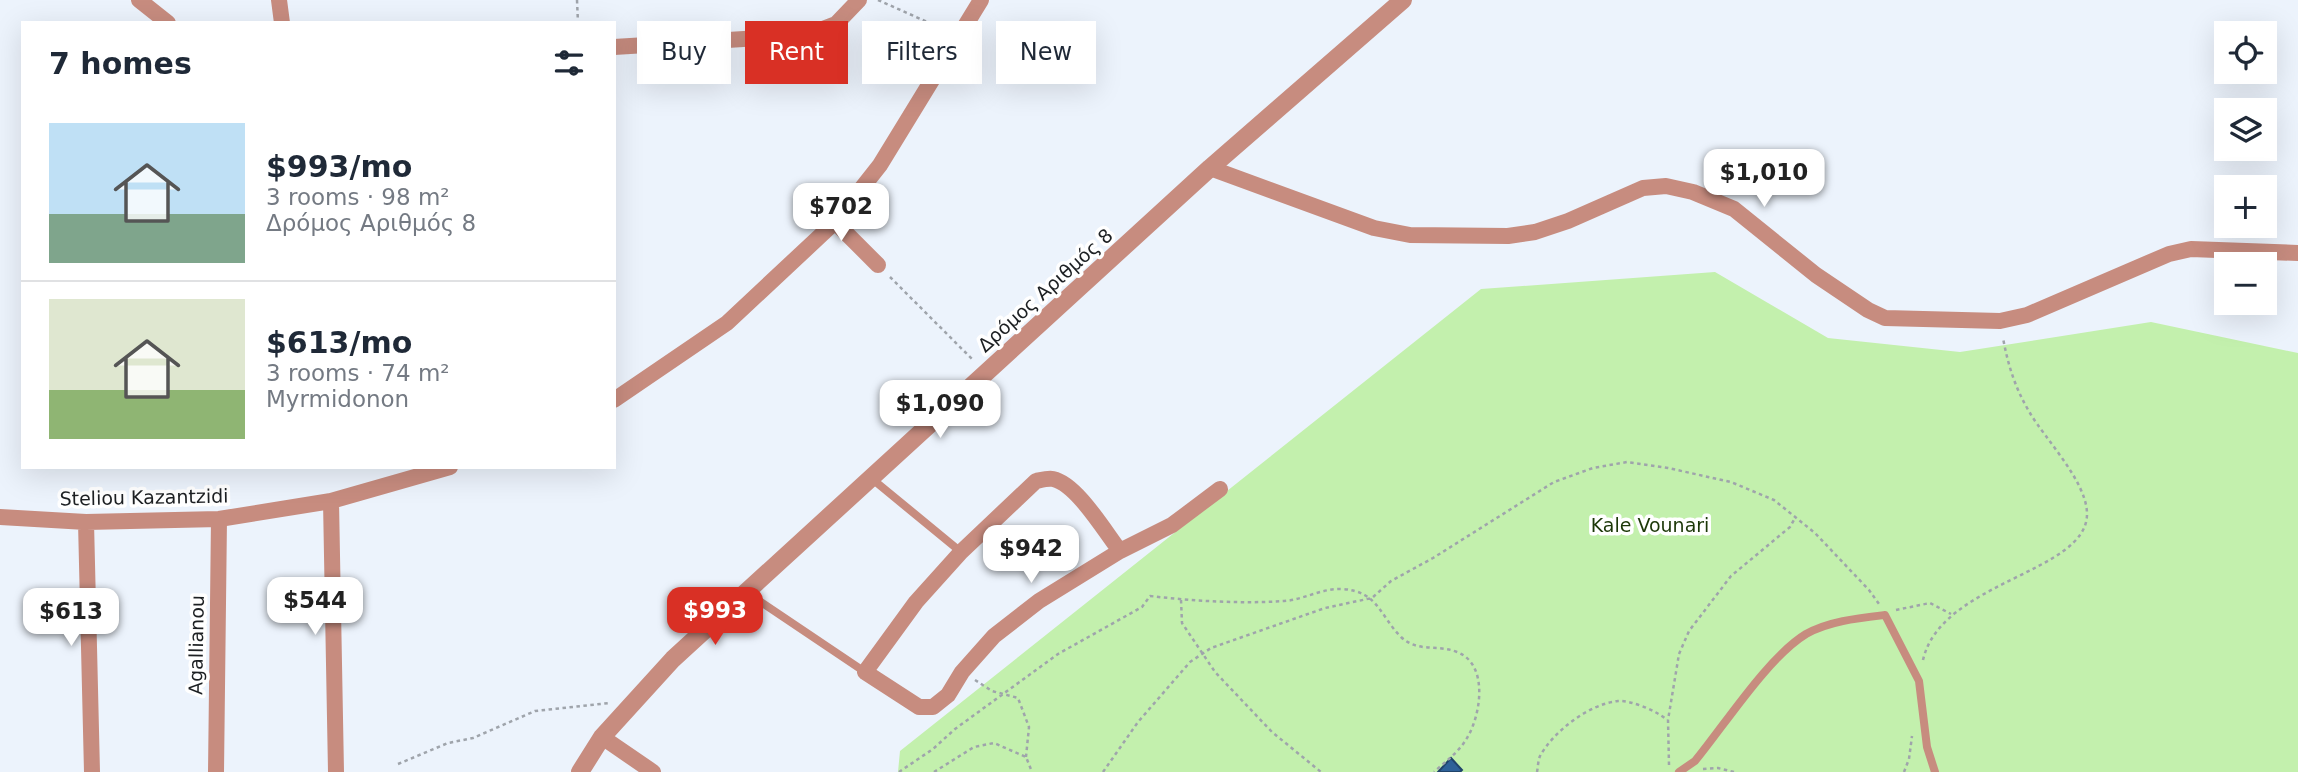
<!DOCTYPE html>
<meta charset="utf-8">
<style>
body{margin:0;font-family:"DejaVu Sans",sans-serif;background:#f6f6f7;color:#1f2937;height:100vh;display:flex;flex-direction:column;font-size:26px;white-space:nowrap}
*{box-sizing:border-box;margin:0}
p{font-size:23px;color:#747a83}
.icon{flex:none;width:38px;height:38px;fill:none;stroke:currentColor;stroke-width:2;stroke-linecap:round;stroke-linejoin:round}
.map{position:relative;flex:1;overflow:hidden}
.panel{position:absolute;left:21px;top:21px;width:595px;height:448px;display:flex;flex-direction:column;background:#fff;border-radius:0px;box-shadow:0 7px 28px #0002}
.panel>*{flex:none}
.top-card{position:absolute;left:637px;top:21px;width:665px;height:63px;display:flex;gap:14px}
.tools{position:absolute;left:2214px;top:21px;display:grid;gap:14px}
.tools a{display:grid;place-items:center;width:63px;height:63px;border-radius:0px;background:#fff;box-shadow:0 7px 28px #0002;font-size:35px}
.price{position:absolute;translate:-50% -60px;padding:0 16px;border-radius:14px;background:#fff;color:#222;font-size:23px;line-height:46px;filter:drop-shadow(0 2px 4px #0008)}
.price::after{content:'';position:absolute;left:50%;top:42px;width:21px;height:16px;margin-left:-10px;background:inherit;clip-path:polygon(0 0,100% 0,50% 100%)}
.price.current{background:#d93025;color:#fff}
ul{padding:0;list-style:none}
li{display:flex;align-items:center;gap:21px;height:175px;padding:0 28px}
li+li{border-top:2px solid #e0e1e3}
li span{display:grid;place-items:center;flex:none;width:196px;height:140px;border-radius:0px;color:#555}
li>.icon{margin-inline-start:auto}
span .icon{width:84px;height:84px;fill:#fffc;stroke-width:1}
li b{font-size:30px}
h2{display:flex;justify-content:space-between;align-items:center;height:84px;padding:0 28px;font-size:30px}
.tag{padding:0 24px;border-radius:0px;background:#fff;box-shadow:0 7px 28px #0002;font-size:24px;line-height:63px}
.tag.current{background:#d93025;color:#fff}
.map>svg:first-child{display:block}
.green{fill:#c3f0ad}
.building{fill:#2e6198;stroke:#20446a;stroke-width:2}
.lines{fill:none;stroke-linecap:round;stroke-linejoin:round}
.path{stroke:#9fa4ab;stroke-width:2.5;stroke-dasharray:3.5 3.5;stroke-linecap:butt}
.service{stroke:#c78c7f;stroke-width:8}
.minor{stroke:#c78c7f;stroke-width:16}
.tertiary{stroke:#c78c7f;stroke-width:18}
.labels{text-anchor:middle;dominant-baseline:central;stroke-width:7;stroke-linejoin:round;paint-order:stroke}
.street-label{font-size:19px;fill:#1d2023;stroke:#fff}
.park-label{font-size:19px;fill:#1c3808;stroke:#fff}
</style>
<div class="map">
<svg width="2298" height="772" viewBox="0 0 2298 772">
<rect width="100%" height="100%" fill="#ecf3fc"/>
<path class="green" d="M1715,272L1828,338L1960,352L2151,322L2298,353V772H898L900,751L1481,289Z"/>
<path class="building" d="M1451,758L1462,770L1460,772H1438Z"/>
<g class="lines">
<path class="path" d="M577,0L578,23
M878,0L943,29
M890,277L974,361
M1181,600L1182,623L1215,672L1272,732L1321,772
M1896,610L1930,603L1951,614
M1923,660C1941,581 2087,573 2087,514C2087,482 2046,440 2030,413C2015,388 2008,365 2003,338
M975,680L992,691L1018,698L1029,727L1026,757
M398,764L448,743L473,738L535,711L610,703
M1669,765L1668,720L1679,654L1689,631L1731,576L1790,527L1795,518
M1703,769L1718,768L1734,772
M899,772L933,749L955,729L1058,654L1142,607L1150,596C1194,601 1240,604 1284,601C1303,600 1322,588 1342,589C1378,591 1380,616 1401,637C1418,653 1438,644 1457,652C1489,664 1481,715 1467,738C1459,752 1446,761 1434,772
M934,772L974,747L994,743L1026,757L1032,772
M1103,772L1138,722L1190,662L1211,648L1325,608L1372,598L1391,581L1433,558L1554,482L1593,468L1627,462L1668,468L1731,482L1774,500L1815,533L1869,590L1879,604
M1537,772C1538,767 1538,761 1540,756C1554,731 1589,704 1618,701C1631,700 1657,711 1667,720
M1904,772L1909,759L1912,736"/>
<path class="service" d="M871,478L961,552
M746,592L865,672
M1679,772L1695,761C1724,726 1768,657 1806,634C1829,621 1859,618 1885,615L1919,681L1927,747L1935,772"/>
<path class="minor" d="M139,0L168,23
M279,0L282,23
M614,47L807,35L836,24L859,0
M1210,168L1374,228L1410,235L1508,236L1535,232L1568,221L1643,188L1666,186L1693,192L1734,209L1816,275L1868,310L1885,318L2000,321L2027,315L2169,254L2191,249L2298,253
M835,222L878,265
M614,400L727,323L835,222L880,165L981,0
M331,501L336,772
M0,517L86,522L219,519L331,501L450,467
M86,522L92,772
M1120,551C1105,532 1077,484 1053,479C1048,478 1041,480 1036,481L961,552L916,602L865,672L919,707H933L948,695L962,672L994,636L1039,601L1120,551L1172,525L1220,489
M602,737L653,772
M216,772L219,519"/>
<path class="tertiary" d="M580,772L602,737L673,659L1210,168L1403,0"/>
</g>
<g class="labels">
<g class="street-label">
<text transform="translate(1045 290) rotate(-42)">Δρόμος Αριθμός 8</text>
<text transform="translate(144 497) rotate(-1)">Steliou Kazantzidi</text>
<text transform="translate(196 645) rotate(-89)">Agallianou</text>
</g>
<g class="park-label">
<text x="1650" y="525">Kale Vounari</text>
</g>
</g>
</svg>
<div class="tools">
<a><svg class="icon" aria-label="locate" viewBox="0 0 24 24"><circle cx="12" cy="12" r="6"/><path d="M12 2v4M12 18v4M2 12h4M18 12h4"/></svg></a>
<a><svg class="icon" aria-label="layers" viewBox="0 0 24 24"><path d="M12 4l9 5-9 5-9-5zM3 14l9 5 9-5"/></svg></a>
<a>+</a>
<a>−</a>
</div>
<b class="price" style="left:1764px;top:209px">$1,010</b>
<b class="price" style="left:841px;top:243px">$702</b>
<b class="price" style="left:940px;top:440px">$1,090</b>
<b class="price" style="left:1031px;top:585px">$942</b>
<b class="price" style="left:315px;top:637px">$544</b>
<b class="price current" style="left:715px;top:647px">$993</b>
<b class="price" style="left:71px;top:648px">$613</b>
<div class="top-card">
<a class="tag">Buy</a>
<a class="tag current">Rent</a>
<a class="tag">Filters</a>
<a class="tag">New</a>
</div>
<section class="panel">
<h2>7 homes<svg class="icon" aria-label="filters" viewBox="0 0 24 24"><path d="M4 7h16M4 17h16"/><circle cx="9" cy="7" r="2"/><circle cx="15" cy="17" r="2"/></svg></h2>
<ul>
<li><span style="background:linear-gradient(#bfe0f5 65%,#7fa58c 0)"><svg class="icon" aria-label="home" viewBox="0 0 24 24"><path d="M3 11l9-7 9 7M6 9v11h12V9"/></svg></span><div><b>$993/mo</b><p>3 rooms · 98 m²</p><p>Δρόμος Αριθμός 8</p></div></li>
<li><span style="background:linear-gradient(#dfe7d0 65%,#8fb573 0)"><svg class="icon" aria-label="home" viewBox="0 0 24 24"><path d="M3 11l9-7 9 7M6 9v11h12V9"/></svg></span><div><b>$613/mo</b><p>3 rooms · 74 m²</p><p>Myrmidonon</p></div></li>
</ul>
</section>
</div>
